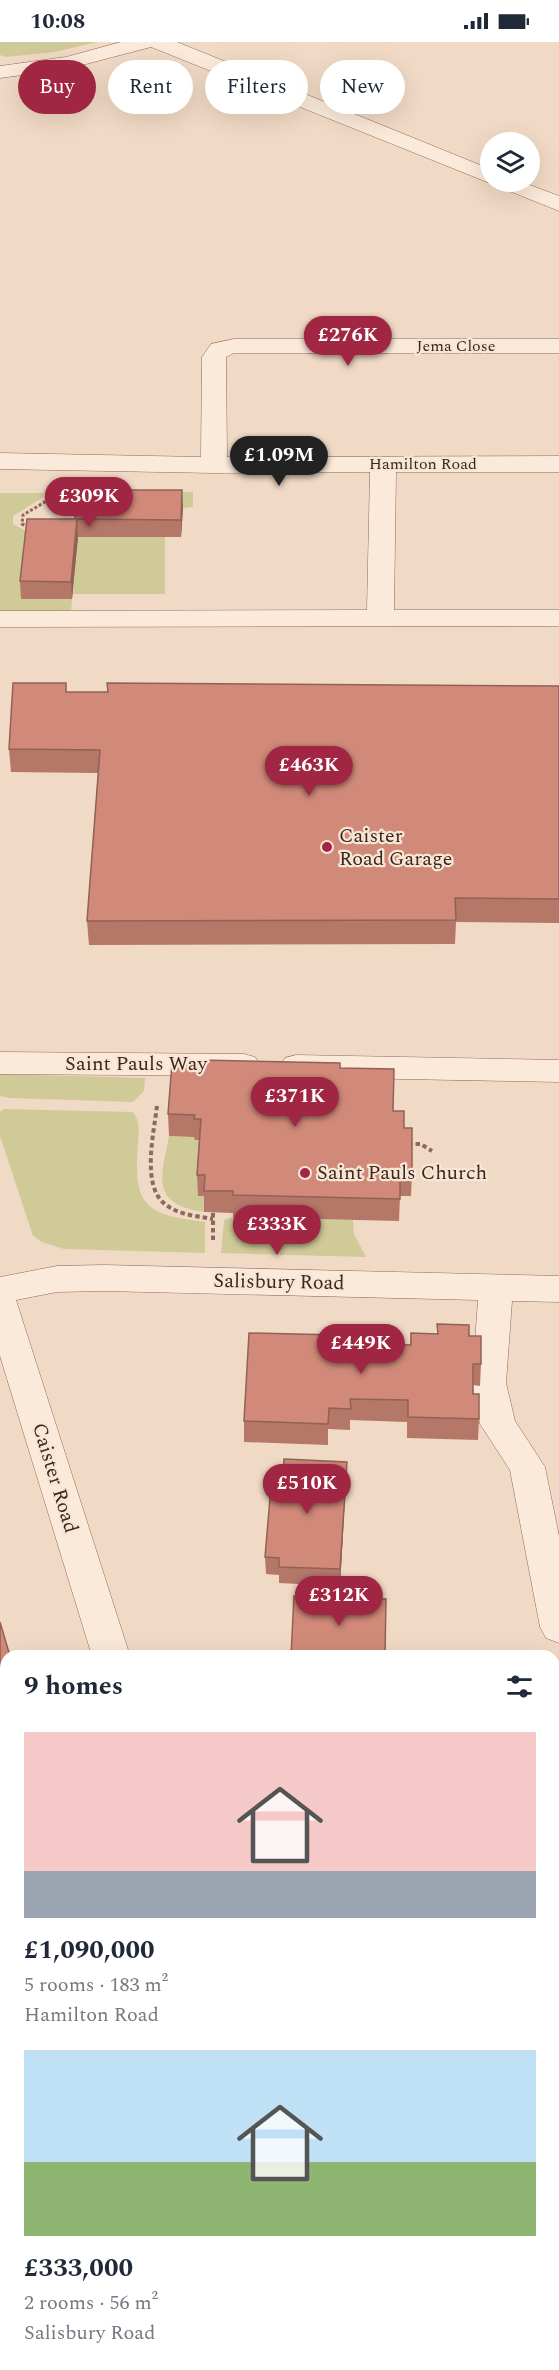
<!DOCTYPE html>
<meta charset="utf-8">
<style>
body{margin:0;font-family:Spectral,serif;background:#f2f2f3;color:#1f2937;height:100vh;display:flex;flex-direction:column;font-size:22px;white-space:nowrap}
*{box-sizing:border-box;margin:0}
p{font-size:20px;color:#747a83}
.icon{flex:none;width:33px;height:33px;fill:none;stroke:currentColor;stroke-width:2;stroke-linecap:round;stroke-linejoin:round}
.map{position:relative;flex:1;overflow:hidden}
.sheet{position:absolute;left:0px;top:1608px;width:560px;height:720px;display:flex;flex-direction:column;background:#fff;border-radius:18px 18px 0 0;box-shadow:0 6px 24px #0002}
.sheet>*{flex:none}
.banner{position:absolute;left:18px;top:18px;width:524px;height:54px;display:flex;gap:12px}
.fabs{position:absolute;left:480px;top:90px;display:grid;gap:12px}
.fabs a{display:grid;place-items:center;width:60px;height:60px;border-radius:50%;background:#fff;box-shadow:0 6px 24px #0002;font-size:30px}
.price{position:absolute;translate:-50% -51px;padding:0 14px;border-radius:21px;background:#a02643;color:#fff;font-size:20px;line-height:39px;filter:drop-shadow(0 2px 3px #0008)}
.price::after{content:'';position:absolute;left:50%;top:36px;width:18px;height:14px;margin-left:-9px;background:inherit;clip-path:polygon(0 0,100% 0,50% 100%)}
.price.current{background:#222;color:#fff}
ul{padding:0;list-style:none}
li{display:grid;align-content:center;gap:12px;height:318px;padding:0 24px}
li span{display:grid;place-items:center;height:186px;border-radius:0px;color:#555}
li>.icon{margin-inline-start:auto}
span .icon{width:108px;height:108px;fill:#fffc;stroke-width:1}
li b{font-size:26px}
h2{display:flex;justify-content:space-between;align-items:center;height:72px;padding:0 24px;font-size:26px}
.pill{padding:0 21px;border-radius:27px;background:#fff;box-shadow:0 6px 24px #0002;font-size:21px;line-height:54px}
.pill.current{background:#a02643;color:#fff}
.status{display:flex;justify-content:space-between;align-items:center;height:42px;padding:0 30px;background:#fff;direction:ltr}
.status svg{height:16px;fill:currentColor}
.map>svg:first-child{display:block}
.green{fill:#d0ca98}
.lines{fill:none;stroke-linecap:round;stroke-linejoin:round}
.minor-casing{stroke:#8d6a5a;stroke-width:1}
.path-far2{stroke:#8d6a5a;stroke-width:3;stroke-dasharray:3 2;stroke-linecap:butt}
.path-far1{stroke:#8d6a5a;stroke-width:4;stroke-dasharray:4.5 3;stroke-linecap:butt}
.path{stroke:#8d6a5a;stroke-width:4.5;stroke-dasharray:5 4;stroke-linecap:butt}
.minor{fill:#fbe9d9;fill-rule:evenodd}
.wall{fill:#b47768}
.shaded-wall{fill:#926155}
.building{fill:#d18a79;stroke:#926155;stroke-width:1.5}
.poi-dot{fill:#a02643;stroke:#f8e6d5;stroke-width:2}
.labels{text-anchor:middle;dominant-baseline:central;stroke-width:4.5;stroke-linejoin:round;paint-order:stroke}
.far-street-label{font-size:16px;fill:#3d261e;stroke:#f8e6d5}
.poi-label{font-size:20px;fill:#3d261e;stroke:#f8e6d5;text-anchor:start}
.street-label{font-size:20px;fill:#3d261e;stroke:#f8e6d5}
</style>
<div class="status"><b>10:08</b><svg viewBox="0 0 49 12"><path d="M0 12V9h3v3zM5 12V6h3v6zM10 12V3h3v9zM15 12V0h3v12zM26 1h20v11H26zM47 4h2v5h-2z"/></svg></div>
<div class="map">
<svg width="559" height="2328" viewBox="0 0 559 2328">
<rect width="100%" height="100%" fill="#f1dac5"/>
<path class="green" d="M0,0H97L55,10L6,15L0,13Z
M193,450V465L78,477L57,462L64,452Z
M0,451H44L42,456L13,474V482L28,490L21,557H72L71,570H0Z
M78,495H165V552H73Z
M0,1032L145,1036L144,1049L133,1060L10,1056L0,1054Z
M3,1067L133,1070C140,1079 139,1090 138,1101C133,1163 144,1173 205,1180V1211L64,1207L42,1200L33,1194L0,1094V1070Z
M169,1094L195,1095L201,1098L198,1154H205L204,1170C150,1162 161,1136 169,1094Z
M233,1175L353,1178L354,1192L366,1215L221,1211L224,1178Z"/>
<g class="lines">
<defs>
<path id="minor" d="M121,0H177L490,127V140H522L559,154V169L151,5L67,27L0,36V24L66,15Z
M234,297H559V311H234L226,315L227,415L559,414V430H396L394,568H559V584L0,585V569L367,568L370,430L214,431L0,427V411L201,415L202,315L211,302Z
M0,1010L244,1012L255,1015L260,1023L255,1031L244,1034L0,1032Z
M296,1013L559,1018V1040L296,1035L285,1032L280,1024L285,1016Z
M104,1223L559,1234V1260L512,1259L506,1341L515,1379L545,1425L559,1494V1601L546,1596L540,1585L510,1428L480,1382L472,1341L478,1258L104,1249L57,1250L16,1258L130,1614H92L0,1314V1235L57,1224Z
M6,1886V1922L0,1923V1887Z
M265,2322H309L310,2328H266Z"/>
</defs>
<use href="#minor" class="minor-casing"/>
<path class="path-far2" d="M29,485L22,482L23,473L50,457"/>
<path class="path-far1" d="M157,1064C154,1090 141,1144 165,1162C178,1173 197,1174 213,1177
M408,1102H421L432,1109
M213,1171V1199"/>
<path class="path" d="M554,2242L559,2243"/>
<use href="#minor" class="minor"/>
</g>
<path class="wall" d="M183,466L181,495H78L72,557H21L20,539L75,477Z
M107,641L559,644V881L456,880L455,902L89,903L87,879L98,731L11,730L9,707L66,650H107Z
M340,1026L393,1069L404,1086L412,1133L411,1154H400L399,1179L233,1175V1171L204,1170V1154H198L197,1133L199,1098H195L194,1095L169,1094L168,1072Z
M437,1282L469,1294L481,1322L480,1344L473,1343V1352L479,1377L478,1398L407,1396V1380L350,1378V1388L328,1387V1403L244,1400V1379L379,1302L410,1303L411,1291L437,1292Z
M283,1433L346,1437L340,1544L279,1541V1533L266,1532L265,1515Z
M0,1580L6,1614V1674H0Z
M0,1812L6,1839V1874H0Z
M554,1895L559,1896V1985H554Z
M6,1952V2048H0V1953Z
M554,2015H559V2173H554Z
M68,2322H157V2328H69Z"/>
<path class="shaded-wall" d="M182,448L183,466L181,495V478Z
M77,477L78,495L72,557L71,540Z
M347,1420L346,1437L340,1544V1527Z
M5,1829L6,1839V1861L5,1853Z
M5,2225L6,2253L0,2300V2267Z"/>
<path class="building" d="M78,448H182L181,478L77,477L71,540L20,539L27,477H75Z
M13,641H66V650H108L107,641L559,644V857L455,856L456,878L87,879L100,708L9,707Z
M200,1018L340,1021V1026L394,1027L393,1069H404V1086H412V1133H400V1157L233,1153V1149H204L205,1133H197L201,1077H194L195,1073L168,1072L172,1021L200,1022Z
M437,1282L469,1283V1294H481V1322H473V1352H479V1377L408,1375V1358L350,1357L351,1367L329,1366L328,1382L244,1379L249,1291L379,1294V1302L411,1303V1291L438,1292Z
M284,1417L347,1420L340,1527L279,1525V1516L265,1515L272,1433H283Z
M294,1554L386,1557L385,1614H291Z
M0,1580L10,1614H6V1654H0Z
M0,1812L5,1829V1853H0Z
M554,1895L559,1896V1970H554Z
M6,1952V1995H0V1953Z
M6,2005V2029L0,2030V2006Z
M554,2015H559V2154H554Z
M0,2225H5L0,2267Z
M79,2322H156L155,2328H133Z
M365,2322H419L420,2328H365Z"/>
<g class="poi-dot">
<circle cx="327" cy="805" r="6"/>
<circle cx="305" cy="1131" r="6"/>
</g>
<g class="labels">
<g class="far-street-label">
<text x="456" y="304">Jema Close</text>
<text x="423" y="422">Hamilton Road</text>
</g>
<g class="poi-label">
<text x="339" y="794">Caister<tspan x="339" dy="23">Road Garage</tspan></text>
<text x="317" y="1131">Saint Pauls Church</text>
</g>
<g class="street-label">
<text x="136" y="1022">Saint Pauls Way</text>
<text transform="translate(279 1240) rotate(1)">Salisbury Road</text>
<text transform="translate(55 1436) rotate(73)">Caister Road</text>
</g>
</g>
</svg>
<div class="fabs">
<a><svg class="icon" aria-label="layers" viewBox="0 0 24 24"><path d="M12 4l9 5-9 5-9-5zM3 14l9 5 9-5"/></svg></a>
</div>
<b class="price" style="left:348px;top:325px">£276K</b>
<b class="price current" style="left:279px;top:445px">£1.09M</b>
<b class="price" style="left:89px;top:486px">£309K</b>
<b class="price" style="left:309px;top:755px">£463K</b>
<b class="price" style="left:295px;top:1086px">£371K</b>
<b class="price" style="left:277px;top:1214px">£333K</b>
<b class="price" style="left:361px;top:1333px">£449K</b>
<b class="price" style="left:307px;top:1473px">£510K</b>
<b class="price" style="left:339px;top:1585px">£312K</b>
<div class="banner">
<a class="pill current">Buy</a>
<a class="pill">Rent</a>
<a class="pill">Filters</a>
<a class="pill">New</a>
</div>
<section class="sheet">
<h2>9 homes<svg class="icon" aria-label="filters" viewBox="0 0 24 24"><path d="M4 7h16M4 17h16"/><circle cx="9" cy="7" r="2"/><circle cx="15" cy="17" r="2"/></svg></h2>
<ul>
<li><span style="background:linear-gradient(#f6c9c9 75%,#9aa5b1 0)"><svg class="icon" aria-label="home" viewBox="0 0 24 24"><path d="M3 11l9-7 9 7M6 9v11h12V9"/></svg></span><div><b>£1,090,000</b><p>5 rooms · 183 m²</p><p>Hamilton Road</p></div></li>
<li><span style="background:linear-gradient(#bfe0f5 60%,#8fb573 0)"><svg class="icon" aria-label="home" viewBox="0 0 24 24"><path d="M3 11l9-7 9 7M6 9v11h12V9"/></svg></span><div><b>£333,000</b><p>2 rooms · 56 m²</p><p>Salisbury Road</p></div></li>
</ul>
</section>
</div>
